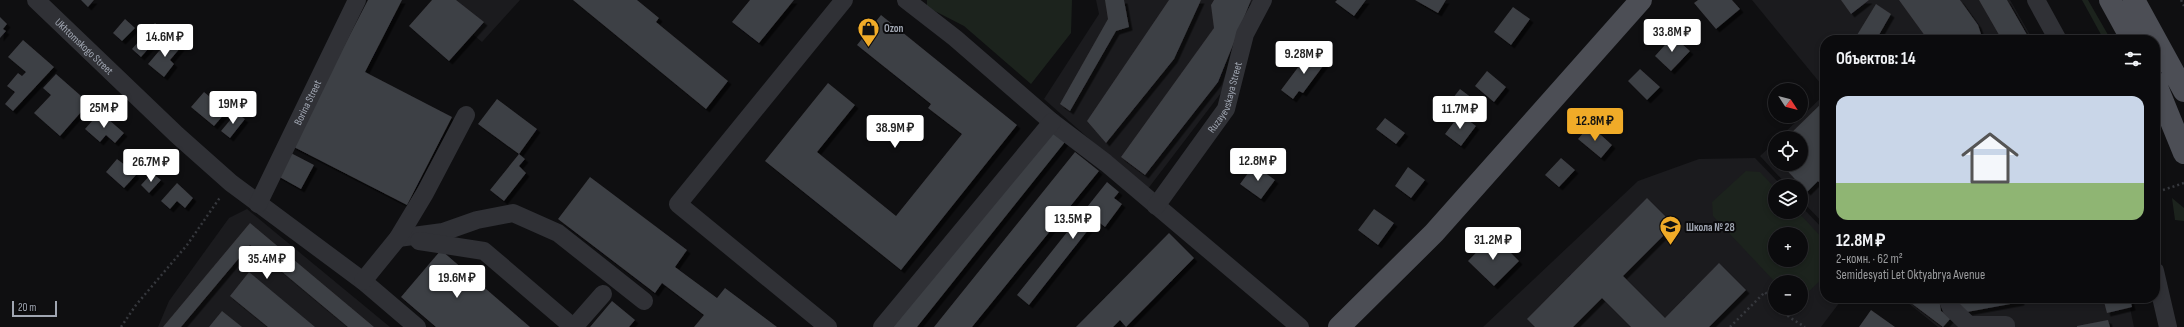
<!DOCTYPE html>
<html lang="ru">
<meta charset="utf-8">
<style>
body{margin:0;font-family:"Sofia Sans Condensed",sans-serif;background:#19191b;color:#f1f3f6;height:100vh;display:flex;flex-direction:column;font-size:15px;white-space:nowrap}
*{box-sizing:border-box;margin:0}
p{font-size:13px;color:#9a9b9d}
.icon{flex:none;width:22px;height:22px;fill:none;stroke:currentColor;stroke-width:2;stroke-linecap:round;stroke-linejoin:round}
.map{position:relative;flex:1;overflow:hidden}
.drawer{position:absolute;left:1820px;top:35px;width:340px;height:268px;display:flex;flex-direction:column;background:#0b0b0d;border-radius:16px;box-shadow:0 2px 6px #0003,0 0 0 1px #2b2b2e}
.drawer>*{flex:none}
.needle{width:26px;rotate:126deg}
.buttons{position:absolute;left:1768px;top:83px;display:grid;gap:8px}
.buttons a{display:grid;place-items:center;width:40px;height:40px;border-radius:50%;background:#0b0b0d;box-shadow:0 2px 6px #0003,0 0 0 1px #2b2b2e;font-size:20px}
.scale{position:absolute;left:12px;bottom:10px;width:45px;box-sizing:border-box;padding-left:4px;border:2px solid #a0a6b2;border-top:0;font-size:11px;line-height:14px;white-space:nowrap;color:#a0a6b2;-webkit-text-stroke:3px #0a0a0c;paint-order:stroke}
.price{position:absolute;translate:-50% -34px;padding:0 9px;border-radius:4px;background:#fff;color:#222;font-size:13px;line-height:26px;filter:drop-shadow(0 1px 2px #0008)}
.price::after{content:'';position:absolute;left:50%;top:24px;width:12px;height:9px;margin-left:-6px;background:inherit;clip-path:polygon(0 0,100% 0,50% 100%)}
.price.active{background:#f0ab28;color:#111}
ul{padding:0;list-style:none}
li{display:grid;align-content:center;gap:8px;height:212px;padding:0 16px}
li span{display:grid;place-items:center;height:124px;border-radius:12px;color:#555}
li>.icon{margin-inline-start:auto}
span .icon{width:72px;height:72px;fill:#fffc;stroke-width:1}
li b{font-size:17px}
h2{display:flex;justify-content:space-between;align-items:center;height:48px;padding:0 16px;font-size:17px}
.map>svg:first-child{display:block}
.built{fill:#1b1b1e;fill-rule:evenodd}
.green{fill:#1c231d;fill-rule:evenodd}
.building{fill:#3e3f44;filter:url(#shadow)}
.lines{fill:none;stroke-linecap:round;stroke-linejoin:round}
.path{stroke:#36383d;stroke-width:2.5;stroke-dasharray:2 3;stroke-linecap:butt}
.minor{stroke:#303136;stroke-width:18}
.major{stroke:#4c4e55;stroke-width:22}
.labels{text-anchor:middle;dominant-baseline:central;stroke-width:4;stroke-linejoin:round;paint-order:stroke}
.poi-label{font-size:11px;font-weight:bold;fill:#a0a6b2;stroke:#0a0a0c;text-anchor:start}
.street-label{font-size:11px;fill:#a0a6b2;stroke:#0a0a0c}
</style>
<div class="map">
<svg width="2184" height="327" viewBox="0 0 2184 327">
<defs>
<filter id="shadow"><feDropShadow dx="3.5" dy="3.5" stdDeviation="0" flood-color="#0009"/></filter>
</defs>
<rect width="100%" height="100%" fill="#0f0f11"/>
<path class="built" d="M432,0H520L482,42Z
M1096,0H1258L1221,93L1147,190L1044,99L1099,14Z
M1752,0H2010L2033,40H1825V89Z
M1825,94V225L1801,200V186H1788L1760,156L1775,142V164H1801V138H1779Z
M1755,158L1782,186H1775V212H1801V206L1825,231V298H1843L1821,327H1483L1638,181L1699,159ZM1775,234H1801V260H1775ZM1775,282H1801V308H1775Z
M247,209L390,327H158L169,301L229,218Z
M1902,298H2128L2134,327H1938Z"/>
<path class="green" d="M927,0H1072L1071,33L1031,84L964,26L927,7Z
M2082,0H2088L2111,40H2104Z
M1746,171L1760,172L1775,188V212H1798L1825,241V276L1803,297H1801V282H1775L1713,216L1712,202ZM1775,234H1801V260H1775Z
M2172,198L2184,208V221L2175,220Z"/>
<path class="building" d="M81,0H94L88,7Z
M368,0H402L365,72L452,117L407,205L292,146Z
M432,0H456L484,22L449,61L409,26Z
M573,0H637L659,18L656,22L728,81L706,109Z
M750,0H794L759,43L732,22Z
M1105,0H1124L1129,27L1116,31L1070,111L1060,104L1108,19Z
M1169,0H1201L1174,59L1106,143L1087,121Z
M1214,0H1251L1218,82L1145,175L1121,157L1214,28L1211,5Z
M1337,0H1366L1354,16L1335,2Z
M1415,0H1446L1438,13Z
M1698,0H1732L1740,9L1716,29L1694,3Z
M1841,0H1869L1851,14Z
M1899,0H1960L1978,25L1983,40H1928Z
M1979,0H2007L2030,40H2002Z
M1876,4L1891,14L1876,40H1854Z
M1513,7L1530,19L1511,45L1494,32Z
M881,15L1017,125L901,270L765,161L828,83L855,105L817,152L896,216L962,134L928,108L931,104L857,45Z
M0,17L7,24L3,29L6,31L0,38Z
M125,19L135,28L122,41L113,33Z
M155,23L164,31L141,57L132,49Z
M1673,36L1690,51L1671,71L1655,56Z
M170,38L181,47L170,60L174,64L164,77L148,64Z
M23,40L54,67L13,111L5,104L15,92L7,86L18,73L22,76L26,72L8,57Z
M1311,50L1326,62L1303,93L1299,91L1293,99L1281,90Z
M1640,69L1660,87L1647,100L1628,81Z
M1487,71L1506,87L1494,102L1475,86Z
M56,74L89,103L60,136L34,113L51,95L43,88Z
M1460,89L1476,101L1465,115L1449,103Z
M204,92L227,111L214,126L191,107Z
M497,99L537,129L519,154L525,159L519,166L526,173L504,201L490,190L519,154L478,124Z
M1825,100V190L1818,181L1807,192L1781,164H1801V138H1786Z
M100,112L124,133L115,143L106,135L100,142L85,129Z
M236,113L245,119L230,138L221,131Z
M1460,114L1476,126L1461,146L1445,134Z
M1385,118L1405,133L1396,144L1376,129Z
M1590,125L1612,145L1601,158L1578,139Z
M1050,130L1065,142L917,327H893Z
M138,150L154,164L148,170L140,164L133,172L136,175L124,188L106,172L117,159L125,165Z
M289,152L314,165L301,189L276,175Z
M1075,152L1099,171L972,327H934Z
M1561,158L1575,170L1559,187L1545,175Z
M1254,165L1275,180L1261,199L1240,184Z
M1408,167L1425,180L1411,198L1395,186Z
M152,173L161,180L149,193L141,185Z
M590,177L687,250L675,267L717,298L725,288L777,327H694L704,315L662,283L655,293L558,219Z
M1107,182L1119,192L1114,198L1122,204L1105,227L1096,220L1029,305L1017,295Z
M177,183L193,198L185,208L177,201L170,209L161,201Z
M1647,198L1674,225L1623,276L1665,318L1719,263L1746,290L1709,327H1631L1602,298L1573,327H1535L1527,319Z
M1374,209L1394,223L1378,245L1358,230Z
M250,223L374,327H348L250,245L181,327H163Z
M1169,233L1194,258L1126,327L1120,320L1113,327H1076Z
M1493,235L1519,261L1494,286L1468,261Z
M441,250L530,327H436L401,297Z
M249,272L315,327H268L230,296Z
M1909,298H1939L1941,311L1951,318L1943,327L1911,303Z
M1954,298H2020L2021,302L1967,312Z
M2103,298H2130L2132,307L2107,313Z
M612,301L635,320L629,327H590Z
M1871,310L1895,327H1859Z
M222,311L242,327H209Z
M2108,320L2110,327H2077V326Z"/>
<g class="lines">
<path class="path" d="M2181,0L2184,6
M2163,190L2184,183
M1781,308L1789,317L1805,327
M121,327L136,305L187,245L221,196
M1730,327L1765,292L1775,303"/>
<g class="minor">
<path id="s1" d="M36,0L177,135L231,183L363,281L417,327"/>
<path d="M906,0L955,38L1052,122L1106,163L1300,327"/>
<path d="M2036,0L2058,40"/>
<path id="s2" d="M258,204L357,0"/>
<path id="s3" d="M1156,206L1226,109L1245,34L1263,0"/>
<path d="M398,238L443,232L477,220L513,213L558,233L644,301"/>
<path d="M419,241L484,251L573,327"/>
<path d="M2155,271L2168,327"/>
<path d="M363,281L398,238L425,193L466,115"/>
<path d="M1947,298L1951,308L1969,325H2006V327"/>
<path d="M574,327L603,294"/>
<path d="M828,327L678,204L844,0"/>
<path d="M882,327L1052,122"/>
</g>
<path class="major" d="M2110,0L2132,40
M2134,0L2184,91
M2155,82L2184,153
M1339,327L1434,233L1641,0"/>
</g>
<defs>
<symbol id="shop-pin" viewBox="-11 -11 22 30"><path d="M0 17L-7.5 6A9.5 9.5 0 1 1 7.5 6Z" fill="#f0ab28" stroke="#0a0a0c"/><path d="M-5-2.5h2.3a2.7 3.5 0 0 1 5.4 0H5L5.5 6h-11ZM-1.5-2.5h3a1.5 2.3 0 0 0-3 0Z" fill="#111"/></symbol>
<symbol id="school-pin" viewBox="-11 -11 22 30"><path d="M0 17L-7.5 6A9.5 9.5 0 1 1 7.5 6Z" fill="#f0ab28" stroke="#0a0a0c"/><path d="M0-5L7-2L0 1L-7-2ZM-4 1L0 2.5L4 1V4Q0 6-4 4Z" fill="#111"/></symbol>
</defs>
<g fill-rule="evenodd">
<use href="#shop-pin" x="856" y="16" width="25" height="34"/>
<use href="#school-pin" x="1658" y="214" width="25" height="34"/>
</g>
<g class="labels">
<g class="poi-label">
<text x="884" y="28">Ozon</text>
<text x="1686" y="227">Школа № 28</text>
</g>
<g class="street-label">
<text stroke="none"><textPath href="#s1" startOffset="67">Ukhtomskogo Street</textPath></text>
<text stroke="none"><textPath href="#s3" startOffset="130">Ruzayevskaya Street</textPath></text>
<text stroke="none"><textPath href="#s2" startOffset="113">Borina Street</textPath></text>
</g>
</g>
</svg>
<div class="buttons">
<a><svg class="needle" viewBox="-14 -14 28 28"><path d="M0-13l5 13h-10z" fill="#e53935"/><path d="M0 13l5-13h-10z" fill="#9a9b9d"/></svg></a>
<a><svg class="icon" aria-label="locate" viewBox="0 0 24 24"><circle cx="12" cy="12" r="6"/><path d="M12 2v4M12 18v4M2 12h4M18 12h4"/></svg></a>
<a><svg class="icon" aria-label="layers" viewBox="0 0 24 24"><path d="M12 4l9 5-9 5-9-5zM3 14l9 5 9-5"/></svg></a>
<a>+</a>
<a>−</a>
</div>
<div class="scale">20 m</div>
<b class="price" style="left:1672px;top:53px">33.8M ₽</b>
<b class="price" style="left:165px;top:58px">14.6M ₽</b>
<b class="price" style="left:1304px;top:75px">9.28M ₽</b>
<b class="price" style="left:233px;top:125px">19M ₽</b>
<b class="price" style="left:104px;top:129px">25M ₽</b>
<b class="price" style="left:1460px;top:130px">11.7M ₽</b>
<b class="price active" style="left:1595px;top:142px">12.8M ₽</b>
<b class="price" style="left:895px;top:149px">38.9M ₽</b>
<b class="price" style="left:1258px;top:182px">12.8M ₽</b>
<b class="price" style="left:151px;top:183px">26.7M ₽</b>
<b class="price" style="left:1073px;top:240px">13.5M ₽</b>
<b class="price" style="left:1493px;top:261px">31.2M ₽</b>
<b class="price" style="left:267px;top:280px">35.4M ₽</b>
<b class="price" style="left:457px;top:299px">19.6M ₽</b>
<section class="drawer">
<h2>Объектов: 14<svg class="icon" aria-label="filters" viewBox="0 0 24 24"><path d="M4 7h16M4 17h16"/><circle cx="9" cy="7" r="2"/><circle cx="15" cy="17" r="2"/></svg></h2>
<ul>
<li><span style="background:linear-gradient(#c9d6e8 70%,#8fb573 0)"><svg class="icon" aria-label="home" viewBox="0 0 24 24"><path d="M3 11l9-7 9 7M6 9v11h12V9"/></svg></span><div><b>12.8M ₽</b><p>2-комн. · 62 m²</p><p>Semidesyati Let Oktyabrya Avenue</p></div></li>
</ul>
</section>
</div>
